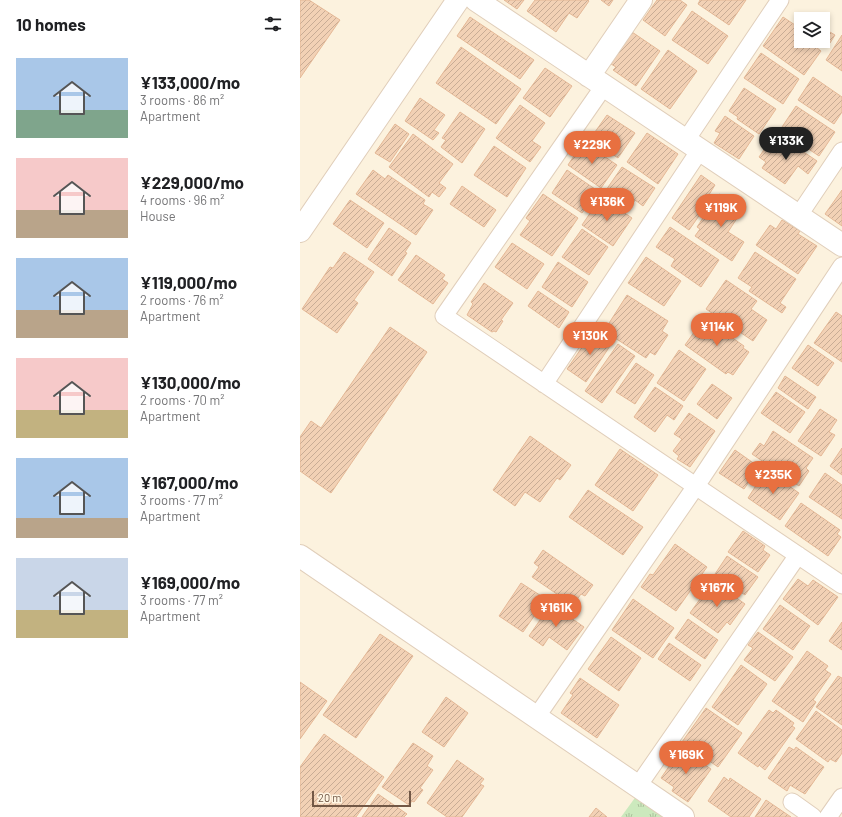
<!DOCTYPE html>
<meta charset="utf-8">
<style>
body{margin:0;font-family:Barlow,sans-serif;background:#f6f6f6;color:#202124;height:100vh;display:flex;flex-direction:column;font-size:15px;white-space:nowrap}
*{box-sizing:border-box;margin:0}
p{font-size:13px;color:#757577}
.icon{flex:none;width:22px;height:22px;fill:none;stroke:currentColor;stroke-width:2;stroke-linecap:round;stroke-linejoin:round}
.map{position:relative;flex:1;overflow:hidden}
.sheet{display:flex;flex-direction:column;background:#fff;width:300px}
.sheet>*{flex:none}
.tools{position:absolute;left:494px;top:12px;display:grid;gap:8px}
.tools a{display:grid;place-items:center;width:36px;height:36px;border-radius:0px;background:#fff;box-shadow:0 2px 6px #0003;font-size:20px}
.scale{position:absolute;left:12px;bottom:10px;width:99px;box-sizing:border-box;padding-left:4px;border:2px solid #725846;border-top:0;font-size:11px;line-height:14px;white-space:nowrap;color:#725846;-webkit-text-stroke:3px #fff6e4;paint-order:stroke}
.price{position:absolute;translate:-50% -34px;padding:0 9px;border-radius:14px;background:#e87040;color:#fff;font-size:13px;line-height:26px;filter:drop-shadow(0 1px 2px #0008)}
.price::after{content:'';position:absolute;left:50%;top:24px;width:12px;height:9px;margin-left:-6px;background:inherit;clip-path:polygon(0 0,100% 0,50% 100%)}
.price.selected{background:#222;color:#fff}
ul{padding:0;list-style:none}
li{display:flex;align-items:center;gap:12px;height:100px;padding:0 16px}
li span{display:grid;place-items:center;flex:none;width:112px;height:80px;border-radius:0px;color:#555}
li>.icon{margin-inline-start:auto}
span .icon{width:48px;height:48px;fill:#fffc;stroke-width:1}
li b{font-size:17px}
h2{display:flex;justify-content:space-between;align-items:center;height:48px;padding:0 16px;font-size:17px}
main{display:flex;flex:1;min-height:0}
.map>svg:first-child{display:block}
.park{fill:url(#park-tufts)}
.building{fill:url(#building-hatch);stroke:#e4b896}
.lines{fill:none;stroke-linecap:round;stroke-linejoin:round}
.lane-casing{stroke:#e0ceba;stroke-width:19}
.street-casing{stroke:#e0ceba;stroke-width:24}
.lane{stroke:#fff;stroke-width:17}
.street{stroke:#fff;stroke-width:22}
</style>
<main>
<section class="sheet">
<h2>10 homes<svg class="icon" aria-label="filters" viewBox="0 0 24 24"><path d="M4 7h16M4 17h16"/><circle cx="9" cy="7" r="2"/><circle cx="15" cy="17" r="2"/></svg></h2>
<ul>
<li><span style="background:linear-gradient(#a9c7e8 65%,#7fa58c 0)"><svg class="icon" aria-label="home" viewBox="0 0 24 24"><path d="M3 11l9-7 9 7M6 9v11h12V9"/></svg></span><div><b>¥133,000/mo</b><p>3 rooms · 86 m²</p><p>Apartment</p></div></li>
<li><span style="background:linear-gradient(#f6c9c9 65%,#b9a48a 0)"><svg class="icon" aria-label="home" viewBox="0 0 24 24"><path d="M3 11l9-7 9 7M6 9v11h12V9"/></svg></span><div><b>¥229,000/mo</b><p>4 rooms · 96 m²</p><p>House</p></div></li>
<li><span style="background:linear-gradient(#a9c7e8 65%,#b9a48a 0)"><svg class="icon" aria-label="home" viewBox="0 0 24 24"><path d="M3 11l9-7 9 7M6 9v11h12V9"/></svg></span><div><b>¥119,000/mo</b><p>2 rooms · 76 m²</p><p>Apartment</p></div></li>
<li><span style="background:linear-gradient(#f6c9c9 65%,#c2b280 0)"><svg class="icon" aria-label="home" viewBox="0 0 24 24"><path d="M3 11l9-7 9 7M6 9v11h12V9"/></svg></span><div><b>¥130,000/mo</b><p>2 rooms · 70 m²</p><p>Apartment</p></div></li>
<li><span style="background:linear-gradient(#a9c7e8 75%,#b9a48a 0)"><svg class="icon" aria-label="home" viewBox="0 0 24 24"><path d="M3 11l9-7 9 7M6 9v11h12V9"/></svg></span><div><b>¥167,000/mo</b><p>3 rooms · 77 m²</p><p>Apartment</p></div></li>
<li><span style="background:linear-gradient(#c9d6e8 65%,#c2b280 0)"><svg class="icon" aria-label="home" viewBox="0 0 24 24"><path d="M3 11l9-7 9 7M6 9v11h12V9"/></svg></span><div><b>¥169,000/mo</b><p>3 rooms · 77 m²</p><p>Apartment</p></div></li>
</ul>
</section>
<div class="map">
<svg width="542" height="817" viewBox="0 0 542 817">
<defs>
<pattern id="park-tufts" width="24" height="20" patternUnits="userSpaceOnUse"><rect width="24" height="20" fill="#cce9bd"/><path d="M3 7l-1-3M5 7V3M7 7l1-3M15 17l-1-3M17 17v-4M19 17l1-3" fill="none" stroke="#aac09b"/></pattern>
<pattern id="building-hatch" width="6" height="6" patternUnits="userSpaceOnUse"><rect width="6" height="6" fill="#f2d1b5"/><path d="M-1 1l2-2M0 6l6-6M5 7l2-2" fill="none" stroke="#c8ac95"/></pattern>
</defs>
<rect width="100%" height="100%" fill="#fcf2de"/>
<path class="park" d="M337,795L368,817H321Z"/>
<path class="building" d="M0,0H9L40,20L0,78Z
M204,0H224L217,9Z
M235,0H288L289,1L277,18L269,13L256,32L227,11Z
M301,0H313L309,6Z
M357,0H380L387,5L365,36L343,20Z
M400,0H446L429,25L398,4Z
M392,11L428,36L408,64L372,40Z
M170,17L234,60L220,79L157,36Z
M483,17L501,29V41H514L512,44L521,51L504,75L463,46Z
M523,28L535,35L530,43L523,38Z
M332,32L360,51L336,86L313,70L316,67L311,64Z
M542,35V71L526,60Z
M161,47L221,89L196,124L136,83Z
M368,50L397,71L370,109L341,89Z
M461,53L499,79L483,104L444,78Z
M245,68L272,86L250,117L223,98Z
M513,77L542,97V112L534,124L498,100Z
M444,88L476,109L459,134L437,119L438,117L429,111Z
M120,98L145,115L134,130L139,133L133,140L105,121Z
M220,105L245,123L232,141L241,147L230,162L196,138Z
M496,106L535,132L519,156L480,130Z
M160,112L185,129L162,163L141,147L146,140L142,138Z
M307,115L335,133L318,158L290,139Z
M425,116L454,136L439,159L414,143L420,133L415,131Z
M95,124L109,134L90,162L75,153Z
M347,133L378,154L358,184L327,162Z
M113,134L153,164L139,183L146,188L139,197L132,192L129,197L89,167Z
M483,138L517,161L508,174L498,166L485,184L462,168L466,162L459,157L468,144L475,149Z
M283,142L317,165L301,188L268,165Z
M194,146L226,168L207,197L174,175Z
M322,167L355,188L343,206L335,200L329,209L304,193Z
M73,170L85,179L88,175L125,200L123,204L133,210L116,235L56,194Z
M267,170L298,191L282,213L252,193Z
M401,175L415,185L405,201L408,203L389,230L372,218Z
M162,186L196,210L184,227L150,204Z
M542,190V226L525,214Z
M243,194L278,218L252,256L220,235L230,221L226,218Z
M419,194L443,209L428,232L444,242L432,261L395,236L400,229L397,227Z
M301,197L332,218L313,246L282,225Z
M50,200L84,223L67,248L33,224Z
M482,220L500,231L498,234L517,246L498,274L456,245L470,225L476,229Z
M370,227L419,260L401,287L371,266L375,259L356,247Z
M89,228L111,243L105,252L107,253L92,276L68,259Z
M282,229L308,247L289,275L262,257Z
M212,243L244,264L227,289L195,267Z
M44,252L74,272L54,300L58,303L37,333L2,309L30,267L33,268Z
M455,252L496,279L480,303L486,307L482,313L449,291L452,287L438,278Z
M116,255L145,275L142,279L148,283L133,304L98,280Z
M346,257L381,281L364,306L328,283Z
M258,262L288,282L272,307L242,287Z
M426,280L457,301L451,309L467,320L453,341L406,309Z
M184,283L213,303L201,320L203,321L196,332L194,331L192,332L167,315L173,304L171,302Z
M238,291L269,312L259,328L228,306Z
M327,295L368,321L362,331L368,335L355,355L350,352L346,358L304,331Z
M536,312L542,316V362L514,343Z
M404,318L444,346L443,348L449,352L433,375L428,372L426,374L385,345Z
M90,327L127,352L31,493L0,471V437L11,421L21,428Z
M294,330L312,343L286,382L267,369Z
M318,344L335,356L302,403L285,391Z
M508,345L534,363L518,386L492,368Z
M379,350L406,369L384,401L357,383Z
M336,363L354,375L335,404L316,392Z
M485,376L516,397L508,409L478,388Z
M412,384L432,398L417,419L397,404Z
M355,387L383,406L374,420L367,415L355,432L334,417Z
M476,392L505,412L490,433L461,413Z
M520,409L537,420L529,432L535,435L521,456L498,441Z
M389,413L415,431L390,467L377,459L379,456L373,451L382,439L374,434Z
M473,431L513,458L506,468L509,471L499,486L452,454L460,443L464,446Z
M230,436L271,465L260,480L257,478L240,502L225,492L215,506L193,490Z
M542,448V475L530,466Z
M320,449L358,475L333,511L295,485Z
M435,450L459,467L444,489L419,473Z
M466,470L499,493L480,520L448,498Z
M525,473L542,485V519L509,497Z
M288,490L343,527L323,555L269,517Z
M501,503L540,530L537,534L541,537L528,556L485,526Z
M443,531L465,546L463,550L470,555L458,572L428,552Z
M375,544L407,567L376,611L341,587L350,574L353,575Z
M243,550L293,585L285,596L281,594L273,605L232,577L239,567L234,563Z
M427,556L458,577L445,595L415,574Z
M498,579L508,586L513,580L538,597L518,625L483,599Z
M413,581L445,604L430,625L427,622L418,633L390,613Z
M221,583L246,599L223,632L199,616Z
M333,599L374,628L353,658L312,630Z
M251,604L284,627L267,650L249,637L243,646L229,636Z
M480,605L510,626L493,650L463,629Z
M388,619L418,640L405,659L375,638Z
M542,622V650L529,641Z
M458,632L493,657L475,681L444,660L453,648L448,645Z
M80,634L113,656L56,738L23,715Z
M311,637L341,658L319,691L288,669Z
M369,643L401,665L390,681L358,659Z
M507,651L528,666L525,670L531,674L513,700L516,702L503,722L472,701Z
M441,665L467,684L438,725L412,707Z
M538,676L542,678V725L516,707Z
M280,678L319,705L297,738L261,713L273,695L270,693Z
M0,682L27,701L0,739Z
M146,697L168,713L144,747L122,732Z
M406,708L442,733L418,767L382,742Z
M469,710L473,713L476,710L494,723L492,726L495,728L465,770L459,765L458,767L438,753Z
M516,711L542,730V753L536,762L530,759L528,762L496,739Z
M24,734L84,777L56,817H0V767Z
M113,743L133,756L127,766L133,770L120,788L123,790L114,802L112,801L109,805L82,787Z
M489,747L494,750L496,747L524,767L505,794L490,785L487,791L468,778Z
M381,749L411,769L388,802L372,791L374,787L361,778Z
M157,760L184,779L180,784L184,786L162,817H147L127,803Z
M424,777L429,781L430,778L461,799L449,817H431L408,801Z
M78,794L107,814L104,817H62Z
M466,800L491,817H455Z
M296,808L307,817H289Z"/>
<g class="lines">
<defs>
<path id="lane" d="M304,86L144,316L542,585
M386,140L480,0
M499,215L542,151
M244,384L400,150
M237,716L396,486L542,266
M338,786L498,555
M492,802L513,817
M528,817L542,797"/>
<path id="street" d="M176,0L542,245
M289,76L341,0
M0,231L158,0
M0,556L383,817"/>
</defs>
<use href="#lane" class="lane-casing"/>
<use href="#street" class="street-casing"/>
<use href="#lane" class="lane"/>
<use href="#street" class="street"/>
</g>
</svg>
<div class="tools">
<a><svg class="icon" aria-label="layers" viewBox="0 0 24 24"><path d="M12 4l9 5-9 5-9-5zM3 14l9 5 9-5"/></svg></a>
</div>
<div class="scale">20 m</div>
<b class="price selected" style="left:486px;top:161px">¥133K</b>
<b class="price" style="left:292px;top:165px">¥229K</b>
<b class="price" style="left:307px;top:222px">¥136K</b>
<b class="price" style="left:421px;top:228px">¥119K</b>
<b class="price" style="left:417px;top:347px">¥114K</b>
<b class="price" style="left:290px;top:356px">¥130K</b>
<b class="price" style="left:473px;top:495px">¥235K</b>
<b class="price" style="left:417px;top:608px">¥167K</b>
<b class="price" style="left:256px;top:628px">¥161K</b>
<b class="price" style="left:386px;top:775px">¥169K</b>
</div>
</main>
